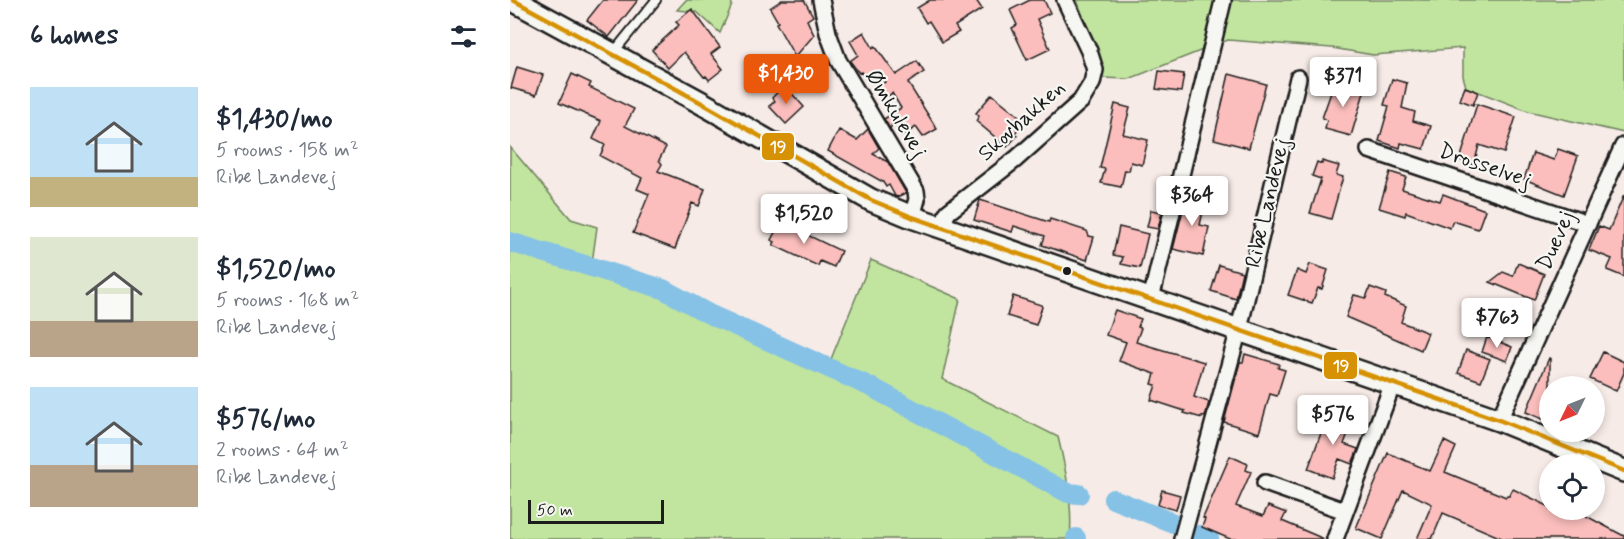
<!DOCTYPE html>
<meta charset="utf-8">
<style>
body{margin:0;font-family:Mynerve,sans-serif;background:#f6f6f7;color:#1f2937;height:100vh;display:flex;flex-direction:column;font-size:22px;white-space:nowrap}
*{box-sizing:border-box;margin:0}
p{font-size:20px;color:#747a83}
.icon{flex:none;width:33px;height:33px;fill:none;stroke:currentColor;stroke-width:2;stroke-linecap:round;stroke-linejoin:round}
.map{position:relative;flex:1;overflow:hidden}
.panel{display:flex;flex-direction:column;background:#fff;width:510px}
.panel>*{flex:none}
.needle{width:39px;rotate:227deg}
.controls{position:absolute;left:1029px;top:376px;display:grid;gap:12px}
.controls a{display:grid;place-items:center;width:66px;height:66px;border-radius:50%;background:#fff;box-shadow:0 3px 9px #0003;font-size:30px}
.scale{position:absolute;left:18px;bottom:15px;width:136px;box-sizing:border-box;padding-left:6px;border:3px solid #1c1c1c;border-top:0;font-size:16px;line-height:21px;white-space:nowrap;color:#1c1c1c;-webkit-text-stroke:4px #f6f6f2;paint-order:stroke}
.price{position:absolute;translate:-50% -51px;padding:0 14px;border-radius:6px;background:#fff;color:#222;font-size:20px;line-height:39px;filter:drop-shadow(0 2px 3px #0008)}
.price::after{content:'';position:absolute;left:50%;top:36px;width:18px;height:14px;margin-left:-9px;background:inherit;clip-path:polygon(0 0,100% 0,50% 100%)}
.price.on{background:#ea580c;color:#fff}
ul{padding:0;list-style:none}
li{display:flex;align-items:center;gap:18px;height:150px;padding:0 30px}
li span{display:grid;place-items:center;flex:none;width:168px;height:120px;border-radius:0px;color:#555}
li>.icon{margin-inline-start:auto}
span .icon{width:72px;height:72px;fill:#fffc;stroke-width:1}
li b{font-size:26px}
h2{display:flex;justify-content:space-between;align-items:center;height:72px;padding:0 30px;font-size:26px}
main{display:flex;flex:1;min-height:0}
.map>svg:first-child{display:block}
.green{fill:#c1e59f;stroke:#6e805e;stroke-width:1.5}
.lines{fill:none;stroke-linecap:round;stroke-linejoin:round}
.canal{stroke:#86c2e6;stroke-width:20}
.building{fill:#fbbebc;stroke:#1c1c1c;stroke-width:1.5}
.lane-casing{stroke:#1c1c1c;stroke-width:12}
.street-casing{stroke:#1c1c1c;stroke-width:20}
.secondary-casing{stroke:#1c1c1c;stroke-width:26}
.lane{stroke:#f6f6f2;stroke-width:8}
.street{stroke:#f6f6f2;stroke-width:15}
.secondary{stroke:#f6f6f2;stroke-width:21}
.bus-1-casing{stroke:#f6f6f2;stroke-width:9}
.bus-1{stroke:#d69104;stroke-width:4.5}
.bus-dot{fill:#1c1c1c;stroke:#f6f6f2;stroke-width:2}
.labels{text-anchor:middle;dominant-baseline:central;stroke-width:4.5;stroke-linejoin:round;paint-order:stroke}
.street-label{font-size:22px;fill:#1c1c1c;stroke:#f6f6f2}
.line-badge{stroke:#f6f6f2;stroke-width:2}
.badge-label{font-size:16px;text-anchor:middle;font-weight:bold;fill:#fff}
</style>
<main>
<section class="panel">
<h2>6 homes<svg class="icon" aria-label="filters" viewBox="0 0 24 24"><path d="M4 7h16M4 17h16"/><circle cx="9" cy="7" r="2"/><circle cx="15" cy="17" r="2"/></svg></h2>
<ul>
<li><span style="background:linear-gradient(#bfe0f5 75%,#c2b280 0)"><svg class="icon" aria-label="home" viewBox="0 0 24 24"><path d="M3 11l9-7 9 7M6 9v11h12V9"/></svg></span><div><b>$1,430/mo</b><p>5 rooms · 158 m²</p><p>Ribe Landevej</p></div></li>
<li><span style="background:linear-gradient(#dfe7d0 70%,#b9a48a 0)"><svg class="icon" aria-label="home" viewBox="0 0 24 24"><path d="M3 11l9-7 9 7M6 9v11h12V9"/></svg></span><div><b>$1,520/mo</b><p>5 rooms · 168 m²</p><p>Ribe Landevej</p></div></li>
<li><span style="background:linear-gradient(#bfe0f5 65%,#b9a48a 0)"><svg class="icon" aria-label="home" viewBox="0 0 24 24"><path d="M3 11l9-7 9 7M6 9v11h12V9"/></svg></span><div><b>$576/mo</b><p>2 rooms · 64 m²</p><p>Ribe Landevej</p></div></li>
</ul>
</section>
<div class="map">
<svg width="1114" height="539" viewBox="0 0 1114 539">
<rect width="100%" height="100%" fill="#f7ebe7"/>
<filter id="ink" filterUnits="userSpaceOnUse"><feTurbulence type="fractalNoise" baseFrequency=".0167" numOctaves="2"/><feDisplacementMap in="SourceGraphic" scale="12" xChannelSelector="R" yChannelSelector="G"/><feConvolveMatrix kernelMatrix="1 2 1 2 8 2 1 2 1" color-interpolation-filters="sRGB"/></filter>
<g filter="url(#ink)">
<path class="green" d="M176,0H221L222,5L210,33L187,12L167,10Z
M567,0H1114V133L1018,111L956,87L953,76V48L863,55L822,48L718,40L619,79L592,78L591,65Z
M0,147L61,219L87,227L82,263L319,364L361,260L450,299L432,379L548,437C556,470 563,505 560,539H0Z"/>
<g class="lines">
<path class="canal" d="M0,242L153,289L199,314L363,388L558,493L569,494
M603,499L663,523
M689,535L699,539
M566,539V538"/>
</g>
<path class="building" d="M93,0H128L99,37L77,20Z
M272,0H294L303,16L297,20L304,35L285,57L266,23L268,22L260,8Z
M420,0H466L472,9L445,26L449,32L432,42L419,21L416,23L407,8Z
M520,0H534L540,13L527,19L540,49L517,60L502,28L507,25L500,10Z
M182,9L210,47L201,54L213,69L199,80L196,76L194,77L174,52L158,68L142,50L169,25L166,22Z
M354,32L363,48L365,46L386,75L407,61L414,72L398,83L427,129L413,137L406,127L392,136L383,123L380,129L374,119L391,108L382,93L376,98L369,86L375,82L373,79L365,85L360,78L357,80L351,72L349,73L340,61L348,55L340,41Z
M7,67L33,75L26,95L1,88Z
M649,71L674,74L671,92L646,89Z
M62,74L81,83L79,87L124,109L115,126L156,147L149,160L152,164L148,171L195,189L189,206L182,203L165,249L123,233L139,194L127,189L132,178L90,156L95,145L83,139L91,121L49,103Z
M719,74L756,84L739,148L704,139Z
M882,79L897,83L892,108L905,112L903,121L921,126L914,149L891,143L890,148L869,141L879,106L874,105Z
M825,81L855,89L841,136L815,129L817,120L812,118Z
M274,85L294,107L276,124L259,106L265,101L262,98Z
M955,87L968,92L963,105L950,100Z
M482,94L515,121L504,134L507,136L497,147L466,121L469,116L466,113Z
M605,104L620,108L613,134L638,140L632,165L621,162L619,171L615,170L611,187L591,183L595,169L590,168Z
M967,104L1006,117L994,153L969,145L964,165L950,160Z
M329,130L347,140L358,129L369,148L363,154L378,162L396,193L387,197L385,196L379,185L376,187L373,182L318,151Z
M1048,149L1068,156L1054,195L1014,179L1023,153L1044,160Z
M812,161L829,166L826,175L833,177L821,219L800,213L811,179L802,176L807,162L812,164Z
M880,172L896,177L892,189L930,201L933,194L975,210L968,229L943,221L940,228L896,212L895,216L869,208Z
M677,194L696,198L690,225L699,227L693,256L663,249Z
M1114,195V277L1097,270L1102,259L1079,250L1089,226L1099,230Z
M470,200L539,222L540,219L577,231L579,236L584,237L577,260L532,245L535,236L504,226L502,232L464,220Z
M641,210L652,212L648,229L637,227Z
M272,219L295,229L293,233L331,251L324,267L310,261L308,266L263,245L265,242L261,240Z
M609,227L638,234L630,268L611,264L613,257L603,255Z
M1008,263L1034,274L1024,300L980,282L993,272L1003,276Z
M800,264L818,270L812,289L808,288L802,303L778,295L787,270L796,274Z
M709,265L732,272L726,299L701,291Z
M860,287L876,293L875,297L896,306L891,322L918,333L911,350L836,317L844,295L856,298Z
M503,296L531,305L532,307L526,325L497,316Z
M605,310L631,319L628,327L631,328L626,342L694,362L684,397L699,402L695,417L692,416V418L674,413L675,411L641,400L646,385L642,384L645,374L609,361L616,342L596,335Z
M977,337L1002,347L997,361L972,352Z
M956,350L980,359L971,381L948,373Z
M1093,352L1114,362V373L1106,391L1080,379Z
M735,354L769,364L768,368L775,370L767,396L760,394L749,433L714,422L730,362H733Z
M1039,358H1040V422L1016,412Z
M819,411L843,420L834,444L848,449L842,464L829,459L822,478L798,469Z
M934,441L946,447L935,472L996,497L997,495L999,496L1003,489L1040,507V510H1065L1114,536V539H994L933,513L922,539H907L922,504L893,490L872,539L846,528L878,453L920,471Z
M720,456L738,464L736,470L741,472L726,506L753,516L758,506L776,513L772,521L814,539H720L692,527L695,519L693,518Z
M652,490L670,495L666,510L648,505Z"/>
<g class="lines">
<defs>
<path id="lane" d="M103,53L146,0"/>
<path id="street" d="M311,0L318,33L328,60L406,191L407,199L402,217
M859,150L1078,224
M431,227L438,212L506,159L571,101L582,83L585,70L579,51L555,0
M641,299L713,1
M989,420L1113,146
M755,483L835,511
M672,539L729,329L788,78
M825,539L883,383"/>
<path id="secondary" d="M3,0L190,102L361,200L402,217L989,420L1114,471"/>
</defs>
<use href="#lane" class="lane-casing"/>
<use href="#street" class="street-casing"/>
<use href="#secondary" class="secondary-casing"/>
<use href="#lane" class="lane"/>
<use href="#street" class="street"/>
<use href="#secondary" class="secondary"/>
<defs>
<path id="bus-1" d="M3,0L190,102L361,200L402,217L989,420L1114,471"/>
</defs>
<use href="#bus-1" class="bus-1-casing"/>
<use href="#bus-1" class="bus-1"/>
</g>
</g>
<circle class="bus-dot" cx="557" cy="271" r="5"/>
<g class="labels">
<g class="street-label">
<text transform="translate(386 114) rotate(59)">Ømkulevej</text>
<text transform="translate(512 121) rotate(-42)">Skovbakken</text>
<text transform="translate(975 166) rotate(19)">Drosselvej</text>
<text transform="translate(758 203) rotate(-77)">Ribe Landevej</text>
<text transform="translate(1046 241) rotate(-66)">Duevej</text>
</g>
</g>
<g class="line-badge">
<rect x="251" y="132" width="34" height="29" rx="6" fill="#d69104"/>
<rect x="813" y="351" width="35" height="29" rx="6" fill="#d69104"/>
</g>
<g class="badge-label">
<text x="268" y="152">19</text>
<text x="831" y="371">19</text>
</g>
</svg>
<div class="controls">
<a><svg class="needle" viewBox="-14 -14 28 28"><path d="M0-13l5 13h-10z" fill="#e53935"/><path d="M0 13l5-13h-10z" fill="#747a83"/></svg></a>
<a><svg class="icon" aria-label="locate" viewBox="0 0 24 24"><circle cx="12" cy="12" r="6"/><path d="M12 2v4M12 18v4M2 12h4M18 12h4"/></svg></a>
</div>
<div class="scale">50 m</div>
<b class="price on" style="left:276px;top:105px">$1,430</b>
<b class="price" style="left:833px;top:108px">$371</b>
<b class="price" style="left:682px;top:227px">$364</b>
<b class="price" style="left:294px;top:245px">$1,520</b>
<b class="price" style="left:987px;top:349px">$763</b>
<b class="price" style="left:823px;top:446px">$576</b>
</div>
</main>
